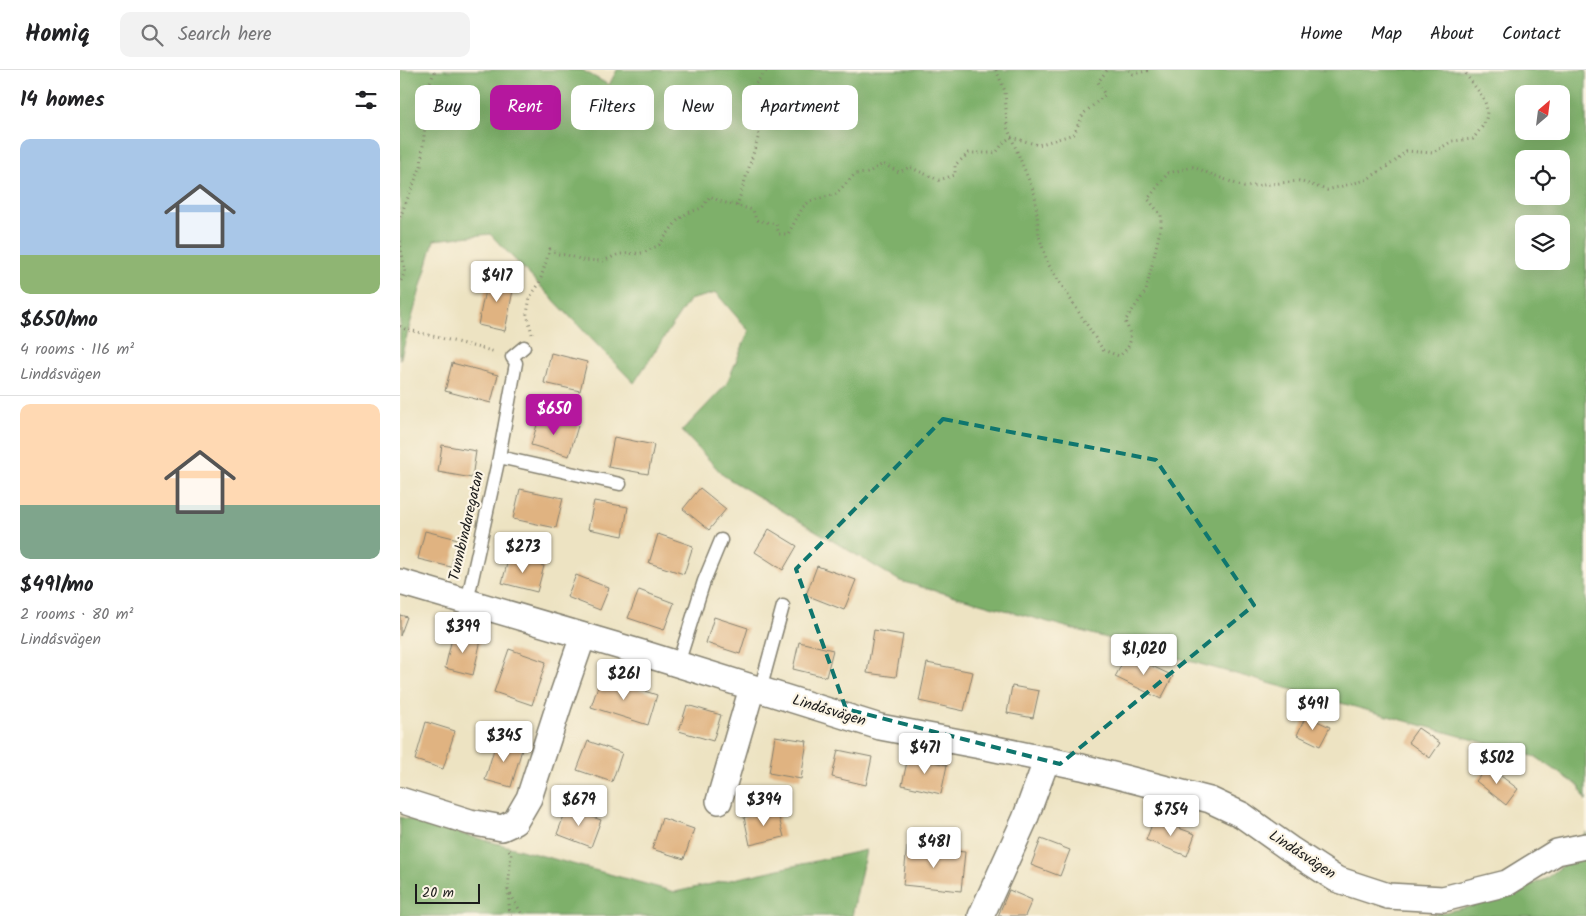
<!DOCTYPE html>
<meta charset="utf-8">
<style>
body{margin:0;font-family:Kalam,sans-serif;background:#f2f2f2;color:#202124;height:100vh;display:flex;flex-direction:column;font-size:19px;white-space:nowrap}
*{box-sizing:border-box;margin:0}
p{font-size:16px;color:#757577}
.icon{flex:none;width:28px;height:28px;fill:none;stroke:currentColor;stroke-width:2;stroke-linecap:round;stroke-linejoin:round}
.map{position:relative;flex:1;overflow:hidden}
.details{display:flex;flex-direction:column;background:#fff;width:400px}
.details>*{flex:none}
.guide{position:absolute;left:15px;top:15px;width:475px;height:45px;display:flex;gap:10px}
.needle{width:32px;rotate:28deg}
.buttons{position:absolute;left:1115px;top:15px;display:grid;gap:10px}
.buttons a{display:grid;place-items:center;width:55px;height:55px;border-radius:10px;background:#fff;box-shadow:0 5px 20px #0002;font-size:25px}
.scale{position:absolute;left:15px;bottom:12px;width:65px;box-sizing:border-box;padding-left:5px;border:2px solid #1c1c1c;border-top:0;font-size:14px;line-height:18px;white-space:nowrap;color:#1c1c1c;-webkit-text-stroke:4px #fcf5e5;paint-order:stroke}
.price{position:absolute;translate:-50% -42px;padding:0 11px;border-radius:5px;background:#fff;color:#222;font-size:16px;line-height:32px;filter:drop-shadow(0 1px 2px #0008)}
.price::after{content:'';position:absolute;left:50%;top:30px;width:15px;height:11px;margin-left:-8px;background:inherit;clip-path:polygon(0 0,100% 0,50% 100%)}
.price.current{background:#b5179e;color:#fff}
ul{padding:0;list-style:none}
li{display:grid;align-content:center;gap:10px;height:265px;padding:0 20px}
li+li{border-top:1px solid #e0e0e0}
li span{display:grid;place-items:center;height:155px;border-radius:10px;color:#555}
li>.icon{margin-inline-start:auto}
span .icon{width:90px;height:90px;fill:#fffc;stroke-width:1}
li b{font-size:21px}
h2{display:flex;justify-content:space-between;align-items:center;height:60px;padding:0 20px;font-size:21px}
.tag{padding:0 18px;border-radius:10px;background:#fff;box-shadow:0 5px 20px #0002;font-size:18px;line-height:45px}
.tag.current{background:#b5179e;color:#fff}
header{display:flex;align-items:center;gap:30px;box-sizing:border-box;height:70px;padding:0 25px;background:#fff;border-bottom:1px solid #e0e0e0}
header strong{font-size:24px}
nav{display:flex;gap:28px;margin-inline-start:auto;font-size:18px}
.search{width:350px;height:45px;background:#f2f2f2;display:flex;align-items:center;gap:12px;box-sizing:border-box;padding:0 18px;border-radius:10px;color:#757577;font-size:19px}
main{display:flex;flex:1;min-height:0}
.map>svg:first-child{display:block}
.forest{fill:#7eb06a;stroke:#4d6643;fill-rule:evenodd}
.building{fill:#e0b381}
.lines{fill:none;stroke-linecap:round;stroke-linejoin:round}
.service-casing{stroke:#84806f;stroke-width:15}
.minor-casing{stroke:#84806f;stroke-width:28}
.path{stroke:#84806f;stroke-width:3;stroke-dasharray:1 4;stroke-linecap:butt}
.service{stroke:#fff;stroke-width:12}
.minor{stroke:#fff;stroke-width:25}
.marked{fill:none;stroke:#0f766e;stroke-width:4;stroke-dasharray:10 6;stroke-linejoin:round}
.labels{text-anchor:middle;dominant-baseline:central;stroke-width:4.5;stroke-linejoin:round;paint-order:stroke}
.street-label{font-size:15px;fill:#1c1c1c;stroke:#fcf5e5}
</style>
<header>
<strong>Homiq</strong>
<div class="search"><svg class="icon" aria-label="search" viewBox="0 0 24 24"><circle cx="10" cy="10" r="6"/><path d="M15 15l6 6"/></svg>Search here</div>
<nav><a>Home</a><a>Map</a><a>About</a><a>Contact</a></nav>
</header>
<main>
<section class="details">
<h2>14 homes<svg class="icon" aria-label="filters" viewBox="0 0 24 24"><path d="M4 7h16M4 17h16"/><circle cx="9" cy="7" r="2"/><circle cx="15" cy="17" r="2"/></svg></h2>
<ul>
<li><span style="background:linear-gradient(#a9c7e8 75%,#8fb573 0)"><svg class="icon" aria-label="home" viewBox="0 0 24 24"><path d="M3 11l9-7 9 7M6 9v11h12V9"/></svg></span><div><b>$650/mo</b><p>4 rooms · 116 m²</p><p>Lindåsvägen</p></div></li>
<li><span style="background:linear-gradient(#ffd9b3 65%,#7fa58c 0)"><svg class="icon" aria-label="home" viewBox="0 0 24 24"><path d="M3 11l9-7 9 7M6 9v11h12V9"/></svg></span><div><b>$491/mo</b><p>2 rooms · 80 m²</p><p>Lindåsvägen</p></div></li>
</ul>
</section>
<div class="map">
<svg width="1186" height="846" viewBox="0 0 1186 846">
<rect width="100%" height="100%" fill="#fcf5e5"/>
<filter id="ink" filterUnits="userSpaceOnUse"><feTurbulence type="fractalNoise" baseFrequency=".02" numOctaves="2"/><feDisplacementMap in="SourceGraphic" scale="10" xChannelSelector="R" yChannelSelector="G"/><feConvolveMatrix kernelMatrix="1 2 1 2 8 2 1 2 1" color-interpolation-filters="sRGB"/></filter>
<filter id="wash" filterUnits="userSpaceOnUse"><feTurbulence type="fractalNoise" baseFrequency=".0096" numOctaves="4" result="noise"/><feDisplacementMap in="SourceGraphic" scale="20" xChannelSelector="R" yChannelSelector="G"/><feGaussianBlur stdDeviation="1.12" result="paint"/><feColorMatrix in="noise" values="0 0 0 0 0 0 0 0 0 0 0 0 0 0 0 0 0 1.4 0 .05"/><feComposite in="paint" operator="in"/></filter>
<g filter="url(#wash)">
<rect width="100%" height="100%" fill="#ede3c2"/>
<path class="forest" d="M0,0H182L209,15L217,0H1186V731L1179,716L1136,687L500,511L324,406L282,361L326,315L349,261L316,223L289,230L234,313L90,164L34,170L0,290ZM1124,24H1161V61H1124ZM1124,89H1161V126H1124ZM1124,154H1161V191H1124Z
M0,747L275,822L466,780L452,846H0Z
M1186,762V846H1027L1091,832L1145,809L1161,797Z"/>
<g id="blocks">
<path class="building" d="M88,205L115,210L105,261L78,255Z
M151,283L187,292L180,321L144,313Z
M52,293L98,305L91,333L45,321Z
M140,345L178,356L169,386L131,375Z
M214,367L254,375L248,404L208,397Z
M42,375L76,381L72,408L38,402Z
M300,418L326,439L309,460L283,439Z
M120,419L163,428L156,458L113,449Z
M194,431L228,437L223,466L188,459Z
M369,459L397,476L383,500L355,482Z
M25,461L58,469L51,497L18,489Z
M258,464L293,476L284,504L249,493Z
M109,486L144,496L137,522L102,513Z
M417,496L456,510L444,540L406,525Z
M176,505L209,518L200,540L167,527Z
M239,520L274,533L264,560L228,548Z
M0,545L7,547L0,566Z
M314,547L348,558L340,584L306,573Z
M474,560L503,565L496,607L467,603Z
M53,564L81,570L73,605L45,598Z
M399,572L433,580L426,607L393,599Z
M109,579L146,592L132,635L94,622Z
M727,584L773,606L761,629L715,607Z
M527,593L573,602L564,641L519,631Z
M201,607L257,625L248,655L191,637Z
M612,616L639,621L633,648L607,643Z
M287,635L321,645L313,671L279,661Z
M906,646L930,657L920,676L897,665Z
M26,652L55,661L43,699L15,690Z
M1018,658L1040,673L1030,688L1008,672Z
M375,666L407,671L401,709L369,703Z
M97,669L123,676L111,717L85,710Z
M188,671L222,683L212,712L177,700Z
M438,680L472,687L466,715L432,707Z
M508,687L547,695L541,724L502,715Z
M1088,696L1118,719L1106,735L1076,711Z
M167,738L201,750L191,777L157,764Z
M377,740L384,767L350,775L344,747Z
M262,748L294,759L284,789L252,779Z
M754,749L795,764L787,786L746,770Z
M641,769L670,780L660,806L631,795Z
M507,776L565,782L561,821L503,815Z
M609,820L632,830L625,846H598Z"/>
</g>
</g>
<g filter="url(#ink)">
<use href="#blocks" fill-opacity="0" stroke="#84806f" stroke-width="1"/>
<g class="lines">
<defs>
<path id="service" d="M99,387L220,414
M67,532L99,387L116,293L112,287L124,277
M278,594L304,511L321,470
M360,620L383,536"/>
<path id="minor" d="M0,512L242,583L480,657L586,677L682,697L810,730L842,745L890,779L936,809L988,826L1043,829L1107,813L1157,782L1186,776
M0,730L70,752L102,758L115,752L129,728L159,635L183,566
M319,731L352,618
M581,846L625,749L647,689"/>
</defs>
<use href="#service" class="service-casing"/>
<use href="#minor" class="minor-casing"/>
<path class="path" d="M596,0L605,21L607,57L635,125L639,166L648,194L703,280L719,286C734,275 732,266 725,251L746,221L761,156V145L748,129L768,103L793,97L844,117L899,111L927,120L966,110L994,92L1006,81L1033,83L1052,71L1073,69C1077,63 1084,56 1086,49C1091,27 1072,18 1064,0
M729,0L733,4L751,0
M337,136L359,65L348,23L367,0
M0,147L21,96L29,15L35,0
M0,171L5,202L0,213
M0,256L5,259L96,282
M132,264L127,244L130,227L139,214L150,179L158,184L167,185L183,190L203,191L219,184L243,183L259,175L277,151L287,143L302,138L310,126L319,131L353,140L356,150L376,154L379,164H388L403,137L410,131L436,124L455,104L467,103L483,94L499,102L509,97L539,110L555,105V95L569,83H596L604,72L611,67L638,75L674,64L683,44L705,25L698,12L707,0
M109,780L111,783L108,820L110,846
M108,820L123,846"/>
<use href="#service" class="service"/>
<use href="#minor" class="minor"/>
</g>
</g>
<path class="marked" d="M543,349L756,390L854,535L660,694L446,639L396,499Z"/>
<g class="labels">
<g class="street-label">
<text transform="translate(67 456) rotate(-77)">Tunnbindaregatan</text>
<text transform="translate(429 641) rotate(17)">Lindåsvägen</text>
<text transform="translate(902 785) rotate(33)">Lindåsvägen</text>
</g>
</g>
</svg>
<div class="buttons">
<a><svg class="needle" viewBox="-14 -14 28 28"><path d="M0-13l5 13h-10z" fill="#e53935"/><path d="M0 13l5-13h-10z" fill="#757577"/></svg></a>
<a><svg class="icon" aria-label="locate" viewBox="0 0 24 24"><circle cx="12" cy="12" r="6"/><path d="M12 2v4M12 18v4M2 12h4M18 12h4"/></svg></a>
<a><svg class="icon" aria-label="layers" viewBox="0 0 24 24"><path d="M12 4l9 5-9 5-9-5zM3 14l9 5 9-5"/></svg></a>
</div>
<div class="scale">20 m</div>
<b class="price" style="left:97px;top:233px">$417</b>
<b class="price current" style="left:154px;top:366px">$650</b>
<b class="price" style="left:123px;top:504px">$273</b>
<b class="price" style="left:63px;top:584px">$399</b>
<b class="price" style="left:744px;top:606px">$1,020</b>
<b class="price" style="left:224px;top:631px">$261</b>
<b class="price" style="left:913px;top:661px">$491</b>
<b class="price" style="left:104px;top:693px">$345</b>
<b class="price" style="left:525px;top:705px">$471</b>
<b class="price" style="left:1097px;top:715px">$502</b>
<b class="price" style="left:179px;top:757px">$679</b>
<b class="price" style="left:364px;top:757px">$394</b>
<b class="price" style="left:771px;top:767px">$754</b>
<b class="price" style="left:534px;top:799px">$481</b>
<div class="guide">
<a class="tag">Buy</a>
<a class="tag current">Rent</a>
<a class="tag">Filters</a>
<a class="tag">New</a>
<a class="tag">Apartment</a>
</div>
</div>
</main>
